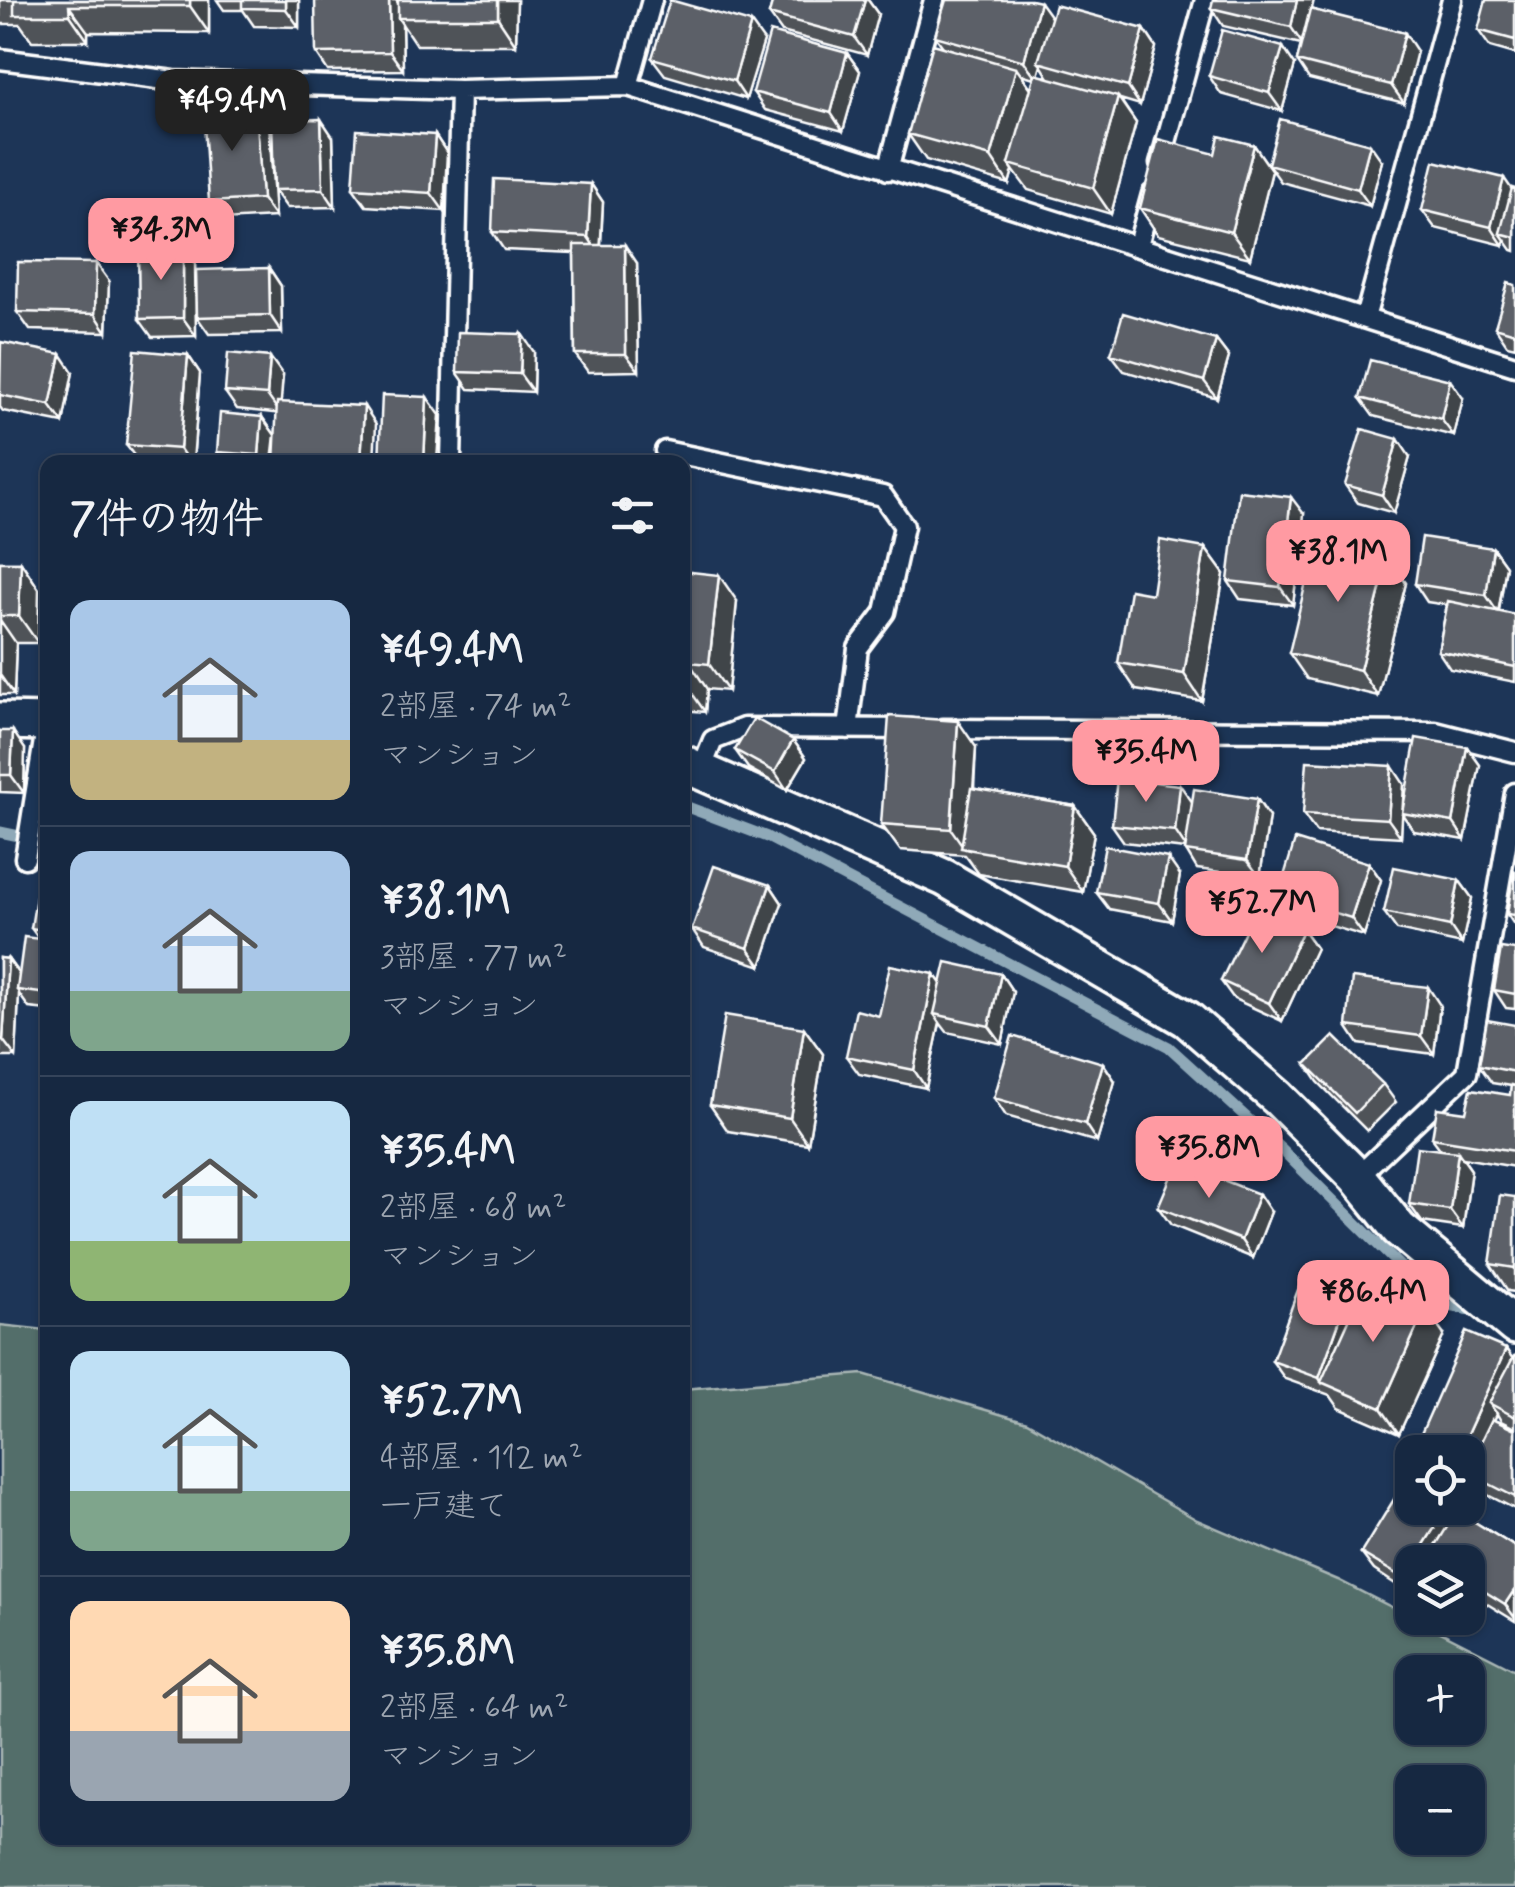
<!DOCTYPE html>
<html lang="ja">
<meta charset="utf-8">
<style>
body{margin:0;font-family:Mynerve,"Klee One",sans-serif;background:#1f3048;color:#f1f3f6;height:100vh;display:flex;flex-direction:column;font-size:38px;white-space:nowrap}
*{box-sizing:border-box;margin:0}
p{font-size:32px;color:#9ea6b1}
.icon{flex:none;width:55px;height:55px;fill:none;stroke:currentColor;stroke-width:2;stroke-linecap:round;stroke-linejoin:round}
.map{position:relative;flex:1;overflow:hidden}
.drawer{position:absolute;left:40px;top:455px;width:650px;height:1390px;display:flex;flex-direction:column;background:#162841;border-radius:20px;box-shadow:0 2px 8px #0004,0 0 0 2px #35445a}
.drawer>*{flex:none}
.controls{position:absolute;left:1395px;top:1435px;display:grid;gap:20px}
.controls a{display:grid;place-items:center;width:90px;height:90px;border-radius:20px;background:#162841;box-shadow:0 2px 8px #0004,0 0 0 2px #35445a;font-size:50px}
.price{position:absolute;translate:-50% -85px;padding:0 22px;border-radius:20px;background:#ff9aa2;color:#111;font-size:32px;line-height:65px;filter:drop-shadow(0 2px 5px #0008)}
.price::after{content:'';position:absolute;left:50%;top:60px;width:30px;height:22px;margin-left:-15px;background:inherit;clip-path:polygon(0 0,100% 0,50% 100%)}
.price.current{background:#222;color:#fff}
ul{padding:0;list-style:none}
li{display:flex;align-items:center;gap:30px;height:250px;padding:0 30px}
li+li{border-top:2px solid #35445a}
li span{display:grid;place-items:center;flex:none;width:280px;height:200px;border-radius:20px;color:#555}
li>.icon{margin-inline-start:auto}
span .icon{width:120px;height:120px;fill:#fffc;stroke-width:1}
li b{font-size:42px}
h2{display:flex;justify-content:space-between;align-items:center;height:120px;padding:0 30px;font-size:42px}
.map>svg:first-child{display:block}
.green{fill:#536e6b;stroke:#a9b6b5;stroke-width:2.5;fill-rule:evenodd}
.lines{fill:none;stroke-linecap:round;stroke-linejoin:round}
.stream{stroke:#8fa9b8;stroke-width:11}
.lane-casing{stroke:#fff;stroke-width:25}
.street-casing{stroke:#fff;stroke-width:42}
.lane{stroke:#1d3557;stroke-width:18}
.street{stroke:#1d3557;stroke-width:35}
.wall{fill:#4f5359;stroke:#fff;stroke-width:2.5;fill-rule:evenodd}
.shaded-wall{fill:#404448;stroke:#fff;stroke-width:2.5}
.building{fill:#5c6167;stroke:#fff;stroke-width:2.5}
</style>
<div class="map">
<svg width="1515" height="1887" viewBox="0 0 1515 1887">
<rect width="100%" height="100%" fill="#1d3557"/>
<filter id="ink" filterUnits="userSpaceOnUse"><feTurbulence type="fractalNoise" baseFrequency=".01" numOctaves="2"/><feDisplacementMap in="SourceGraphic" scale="20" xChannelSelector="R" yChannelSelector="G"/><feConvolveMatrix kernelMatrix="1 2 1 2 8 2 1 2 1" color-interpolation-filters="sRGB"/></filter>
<g filter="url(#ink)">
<path class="green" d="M0,1325L47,1330L48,1838H682L683,1389L863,1374L1027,1422L1197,1520L1338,1580L1515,1670V1887H0ZM1412,1672H1468V1728H1412ZM1412,1782H1468V1838H1412Z"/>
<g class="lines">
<path class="stream" d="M682,805L767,837L1169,1047L1280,1148L1438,1304L1482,1312
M0,832L48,842"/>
<defs>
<path id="lane" d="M0,59L174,81L460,90L628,86L1515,366
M628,86L652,0
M1160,164L1205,0
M888,170L934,0
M1138,245L1152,194
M1365,318L1452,0
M665,451L883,496L904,526L885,612L858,648L848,729
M451,462L460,90
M943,729L1436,732L1515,752
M700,772L713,740L744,728L912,729
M25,858L47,722
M1357,1177L1467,1073L1515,793"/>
<path id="street" d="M0,721L48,722
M682,763L945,878L1187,1019L1278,1098L1357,1177L1399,1229L1515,1326"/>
</defs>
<use href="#lane" class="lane-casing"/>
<use href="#street" class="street-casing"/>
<use href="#lane" class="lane"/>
<use href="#street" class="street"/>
</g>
<path class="wall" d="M0,0H209V33L88,32V41H32L20,24H0Z
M217,0H299V27L254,26L243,10H224Z
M517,0L516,45H416L402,24L403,70L328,71L316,53L398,3Z
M773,0H868L878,14L867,55L782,32L769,14Z
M1515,0V54L1490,47L1478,30Z
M1211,8L1312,9L1417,51L1404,103L1309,79L1297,61L1301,44L1223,26Z
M1051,18L1144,29L1156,47L1140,105L1120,99L1136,123L1111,214L1028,190L1013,170L1009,184L926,160L908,134L943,47L935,36ZM1041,65L1049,78L1038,75ZM1021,74L1034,78L1031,88Z
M764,41L746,99L665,75L652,58Z
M847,53L860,71L843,131L765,110L753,92Z
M1295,65L1282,111L1221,94L1209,76Z
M256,105L269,123L275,217L222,220L209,202Z
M435,135L447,153L444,211L366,206L353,188Z
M333,137L335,207L287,208L274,190Z
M1254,145L1272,171L1250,258L1158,235L1140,208L1215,154Z
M1382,161L1370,206L1281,182L1268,164Z
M591,184L603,202L601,245L637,263L639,371L588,372L575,354L574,253L504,250L492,232Z
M1515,189V251L1512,250L1505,240L1503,245L1435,228L1422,210Z
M183,247L195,264L196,336L152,337L139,319Z
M269,268L281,286L282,333L209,334L197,317Z
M109,281L107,332L30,330L17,312Z
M1515,285V347L1507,345L1495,327Z
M1216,340L1229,357L1217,398L1124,371L1111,354Z
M0,345L73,372L63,423L3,411L0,407Z
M534,352L533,392L469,389L457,372Z
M188,355L200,373L193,462H139L126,445Z
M283,375L280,402L376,424L237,409L225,392Z
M1360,398H1463L1454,436L1373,416Z
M262,417L275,435L272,462H224L217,452Z
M1410,457L1394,513L1358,503L1345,485Z
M1304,514L1293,605L1240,599L1228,581Z
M1205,548L1224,574L1202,701L1136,690L1118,663Z
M1493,548L1506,566L1499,611L1515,615V682L1450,669L1438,651L1447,605L1427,602L1415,584Z
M1388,557L1406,583L1378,696L1307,679L1289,653Z
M0,562H21L39,589L38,643H16L14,695H0Z
M682,571L737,601L728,691L707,689L705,712L682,710Z
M0,731L25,749L24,793L0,792Z
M793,740L806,758L787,790L748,768L735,750Z
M976,747L974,789L1075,806L1094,833L1083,892L979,874L965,855L900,850L881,824Z
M1467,747L1480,765L1465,840L1414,831L1402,814L1401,837L1316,832L1303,814L1404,784L1403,807Z
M1257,799L1269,817L1260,877L1197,869L1185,849L1124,842L1112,825L1192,802Z
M1369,863L1381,880L1364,936L1291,914L1278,896Z
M1515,871V926L1507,914Z
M48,873V1010L29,1008L19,994L16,1057H0V958L8,959L19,974L39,939L31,928Z
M1180,875L1172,921L1109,909L1096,892Z
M1459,880L1472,898L1462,944L1397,930L1384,912Z
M770,885L782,903L761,966L704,947L692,929Z
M1303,930L1316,948L1282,1021L1234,999L1221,981Z
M1515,950V1009L1506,1008L1494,990Z
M934,974L941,984L1001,974L1013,992L1002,1044L947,1032L940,1023L926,1088L859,1074L846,1056L879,1016Z
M1440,1005L1434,1054L1359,1044L1347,1026Z
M1515,1025V1167L1463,1158L1471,1170L1463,1228L1422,1222L1409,1204L1441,1150L1432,1138L1466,1112L1510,1095L1511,1086L1492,1083L1479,1065Z
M804,1028L823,1054L808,1144L728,1131L710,1105Z
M1103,1063L1115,1081L1097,1142L1006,1116L994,1098Z
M1306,1064L1383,1084L1396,1102L1367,1131L1318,1082Z
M1515,1197V1292L1508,1291L1490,1264Z
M1158,1207L1271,1212L1253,1258L1171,1225Z
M1351,1314L1444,1335L1399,1434L1339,1408L1330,1395L1285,1379L1272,1361Z
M1506,1349L1512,1359L1515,1356V1428L1501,1421L1497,1414L1494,1420L1515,1430V1509L1478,1490L1469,1477L1468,1478V1452H1423L1417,1443Z
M1474,1501L1465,1516L1515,1547V1621L1468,1592V1562H1412V1595L1374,1570L1361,1553Z"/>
<path class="shaded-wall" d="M190,0H209V33L190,6Z
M286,0H299V27L286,9Z
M389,0H396L402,9L398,18L402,24L403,70L390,52Z
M498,0H517L516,45L498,18Z
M865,0H868L878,14L867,55L854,37Z
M1297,0H1314L1303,45L1291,27Z
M1040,2L1053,20L1038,62L1041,65L1037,79L1024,61Z
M69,6L88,32V41L70,15Z
M751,23L764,41L746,99L734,81Z
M1144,29L1156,47L1140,105L1128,87Z
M1405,33L1417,51L1404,103L1391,85Z
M1283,47L1295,65L1282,111L1269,93Z
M847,53L860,71L843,131L831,113Z
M1016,68L1035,94L1009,164L1013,170L1009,184L991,157Z
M1118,97L1136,123L1111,214L1093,188Z
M256,105L269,123L275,217L262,199Z
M321,119L333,137L335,207L323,189Z
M435,135L447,153L444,211L431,193Z
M1370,144L1382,161L1370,206L1358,189Z
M1254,145L1272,171L1250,258L1231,232Z
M1504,178L1515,194L1500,233L1505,240L1503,245L1491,227Z
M591,184L603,202L600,255L588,237Z
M625,245L637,263L639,371L626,354Z
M183,247L195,264L196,336L183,318Z
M96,263L109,281L107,332L95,314Z
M269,268L281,286L282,333L270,315Z
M522,334L534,352L533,392L520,374Z
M1216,340L1229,357L1217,398L1204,381Z
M61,354L73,372L63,423L50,405Z
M188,355L200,373L193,462H189L180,449Z
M270,357L283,375L280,413L267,395Z
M1450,380L1463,398L1454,436L1441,419Z
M427,397L440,415L437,462H424Z
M364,406L376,424L374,462H361Z
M262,417L275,435L272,462H264L259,455Z
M1398,439L1410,457L1394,513L1382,495Z
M1291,497L1304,514L1293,605L1280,587Z
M1205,548L1224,574L1202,701L1184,674Z
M1493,548L1506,566L1498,613L1486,595Z
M1388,557L1406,583L1378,696L1360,670Z
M21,562L39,589L38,643L19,616Z
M719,575L737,601L728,691L709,664Z
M0,620L16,643L14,695L0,675Z
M689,662L707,689L705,712L687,686Z
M958,721L976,747L969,850L965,849L951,829Z
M13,731L25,749L24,793L11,775Z
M793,740L806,758L787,790L775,772Z
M1467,747L1480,765L1465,840L1453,822Z
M1392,766L1404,784L1401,837L1388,819Z
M1180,785L1193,803L1187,849L1175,831Z
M1257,799L1269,817L1260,877L1247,860Z
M1075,806L1094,833L1083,892L1065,866Z
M1168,858L1180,875L1172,921L1159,903Z
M1369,863L1381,880L1364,936L1351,918Z
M1459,880L1472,898L1462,944L1450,926Z
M770,885L782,903L761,966L748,948Z
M1303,930L1316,948L1282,1021L1269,1003Z
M8,959L20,976L17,990L19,993L16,1057L3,1040Z
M934,974L947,992L934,1014L940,1023L926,1088L914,1070Z
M1001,974L1013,992L1002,1044L989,1026Z
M1428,987L1440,1005L1434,1054L1421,1036Z
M804,1028L823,1054L808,1144L790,1118Z
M1103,1063L1115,1081L1097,1142L1085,1124Z
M1458,1152L1471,1170L1463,1228L1450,1210Z
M1259,1194L1271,1212L1253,1258L1241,1240Z
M1345,1305L1358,1323L1322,1383L1319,1378Z
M1425,1309L1444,1335L1399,1434L1381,1408Z
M1506,1349L1515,1362L1489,1403L1497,1414L1470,1475L1468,1473V1452H1459Z
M1468,1491L1474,1501L1436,1562L1428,1558L1432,1562H1413L1447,1508H1468Z
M1412,1563V1592L1403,1578Z
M1515,1589V1618L1505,1604Z"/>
<path class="building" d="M14,0H190V6H69L70,15H14Z
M242,0H286V9L242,8Z
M315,0H389L390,52L316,53Z
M398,0H498V18H398Z
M670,0L751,23L734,81L652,58Z
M773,0H865L854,37L769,14Z
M946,0H1031L1040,2L1024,61L935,36Z
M1213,0H1297L1291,27L1211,8Z
M1486,0H1515V40L1478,30Z
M1055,5L1144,29L1128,87L1038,62Z
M1310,9L1405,33L1391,85L1297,61Z
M1222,30L1283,47L1269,93L1209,76Z
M770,32L847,53L831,113L753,92Z
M933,44L1016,68L991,157L908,134Z
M1035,74L1118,97L1093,188L1009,164Z
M256,105L262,199L209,202L203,108Z
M321,119L323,189L274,190L272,120Z
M1280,119L1370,144L1358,189L1268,164Z
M357,130L435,135L431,193L353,188Z
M1219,136L1254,145L1231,232L1140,208L1158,139L1215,154Z
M1434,161L1504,178L1491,227L1422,210Z
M494,179L591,184L588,237L492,232Z
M1512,188L1515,189V237L1500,233Z
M574,245H625L626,354H575Z
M138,247H183V318L139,319Z
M18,262L96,263L95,314L17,312Z
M269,268L270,315L197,317L196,270Z
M1508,283L1515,285V333L1495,327Z
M1123,313L1216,340L1204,381L1111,354Z
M458,332L522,334L520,374L457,372Z
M1,342L61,354L50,405L0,395Z
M135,350L188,355L180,449L126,445Z
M228,353L270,357L267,395L225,392Z
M1370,360L1450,380L1441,419L1360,398Z
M382,395L427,397L424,462H379Z
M277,402L364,406L361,462H274Z
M220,413L262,417L259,455L217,452Z
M1362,429L1398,439L1382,495L1345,485Z
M1239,491L1291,497L1280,587L1228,581Z
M1422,537L1493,548L1486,595L1415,584Z
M1160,540L1205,548L1184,674L1118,663L1130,590L1152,594Z
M1316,540L1388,557L1360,670L1289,653Z
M48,561V675H42Z
M0,562H21L19,616H0Z
M682,571L719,575L709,664L689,662L687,686H682Z
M1448,601L1515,615V667L1438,651Z
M889,716L958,721L951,829L881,824Z
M754,718L793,740L775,772L735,750Z
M0,731H13L11,775H0Z
M1416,738L1467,747L1453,822L1402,813Z
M1307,761L1392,766L1388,819L1303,814Z
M1117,778L1180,785L1175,831L1112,825Z
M971,788L1075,806L1065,866L961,848Z
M1194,789L1257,799L1247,860L1185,851Z
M1295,840L1369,863L1351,918L1278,896Z
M1105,846L1168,858L1159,903L1096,892Z
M714,866L770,885L748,948L692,929Z
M1394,867L1459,880L1450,926L1384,912Z
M1514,871H1515V915L1507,914Z
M40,872L48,873V931L31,928Z
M1256,908L1303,930L1269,1003L1221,981Z
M24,937L48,940V994L17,990Z
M1501,948L1515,950V994L1494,990Z
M0,958L8,959L3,1040L0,1039Z
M946,962L1001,974L989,1026L934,1014Z
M890,965L934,974L914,1070L846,1056L856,1010L879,1016Z
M1352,978L1428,987L1421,1036L1347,1026Z
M725,1015L804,1028L790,1118L710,1105Z
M1487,1020L1515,1025V1072L1479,1065Z
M1012,1036L1103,1063L1085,1124L994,1098Z
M1334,1036L1383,1084L1355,1113L1306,1064Z
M1511,1085L1515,1086V1151L1432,1138L1437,1108L1466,1112L1471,1089L1510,1095Z
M1417,1147L1458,1152L1450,1210L1409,1204Z
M1177,1162L1259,1194L1241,1240L1158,1207Z
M1500,1195L1515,1197V1268L1490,1264Z
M1303,1276L1345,1305L1319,1378L1272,1361Z
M1366,1282L1425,1309L1381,1408L1321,1382Z
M1466,1332L1506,1349L1459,1452H1438L1417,1443Z
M1514,1356H1515V1417L1489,1403Z
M1492,1419L1515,1430V1497L1468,1473V1468Z
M1412,1470V1508H1447L1403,1578L1361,1553Z
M1457,1511L1515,1547V1589L1505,1604L1468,1581V1562H1437L1428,1558Z"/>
</g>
</svg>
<div class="controls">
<a><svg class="icon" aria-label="locate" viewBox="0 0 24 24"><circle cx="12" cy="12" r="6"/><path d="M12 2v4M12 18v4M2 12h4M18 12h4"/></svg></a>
<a><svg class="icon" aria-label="layers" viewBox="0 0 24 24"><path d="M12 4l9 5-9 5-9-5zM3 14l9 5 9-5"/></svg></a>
<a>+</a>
<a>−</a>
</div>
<b class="price current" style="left:232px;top:154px">¥49.4M</b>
<b class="price" style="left:161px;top:283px">¥34.3M</b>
<b class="price" style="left:1338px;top:605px">¥38.1M</b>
<b class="price" style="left:1146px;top:805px">¥35.4M</b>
<b class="price" style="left:1262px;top:956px">¥52.7M</b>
<b class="price" style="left:1209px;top:1201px">¥35.8M</b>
<b class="price" style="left:1373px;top:1345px">¥86.4M</b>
<section class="drawer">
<h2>7件の物件<svg class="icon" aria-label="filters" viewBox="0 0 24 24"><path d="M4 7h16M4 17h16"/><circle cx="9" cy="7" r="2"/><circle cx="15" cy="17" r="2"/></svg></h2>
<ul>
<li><span style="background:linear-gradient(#a9c7e8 70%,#c2b280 0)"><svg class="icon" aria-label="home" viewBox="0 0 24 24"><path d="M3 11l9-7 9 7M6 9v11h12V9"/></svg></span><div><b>¥49.4M</b><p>2部屋 · 74 m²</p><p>マンション</p></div></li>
<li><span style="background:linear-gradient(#a9c7e8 70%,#7fa58c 0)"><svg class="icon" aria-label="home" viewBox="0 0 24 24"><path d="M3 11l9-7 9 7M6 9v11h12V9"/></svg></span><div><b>¥38.1M</b><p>3部屋 · 77 m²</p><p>マンション</p></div></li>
<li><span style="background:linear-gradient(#bfe0f5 70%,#8fb573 0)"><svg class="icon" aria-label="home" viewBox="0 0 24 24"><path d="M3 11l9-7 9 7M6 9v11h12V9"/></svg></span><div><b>¥35.4M</b><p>2部屋 · 68 m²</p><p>マンション</p></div></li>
<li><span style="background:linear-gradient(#bfe0f5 70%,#7fa58c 0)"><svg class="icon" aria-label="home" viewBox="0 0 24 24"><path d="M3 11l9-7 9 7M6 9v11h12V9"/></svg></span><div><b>¥52.7M</b><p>4部屋 · 112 m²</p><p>一戸建て</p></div></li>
<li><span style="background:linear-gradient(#ffd9b3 65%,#9aa5b1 0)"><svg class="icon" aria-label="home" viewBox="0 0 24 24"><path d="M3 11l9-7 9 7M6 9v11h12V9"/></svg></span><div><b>¥35.8M</b><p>2部屋 · 64 m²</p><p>マンション</p></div></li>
</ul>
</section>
</div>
